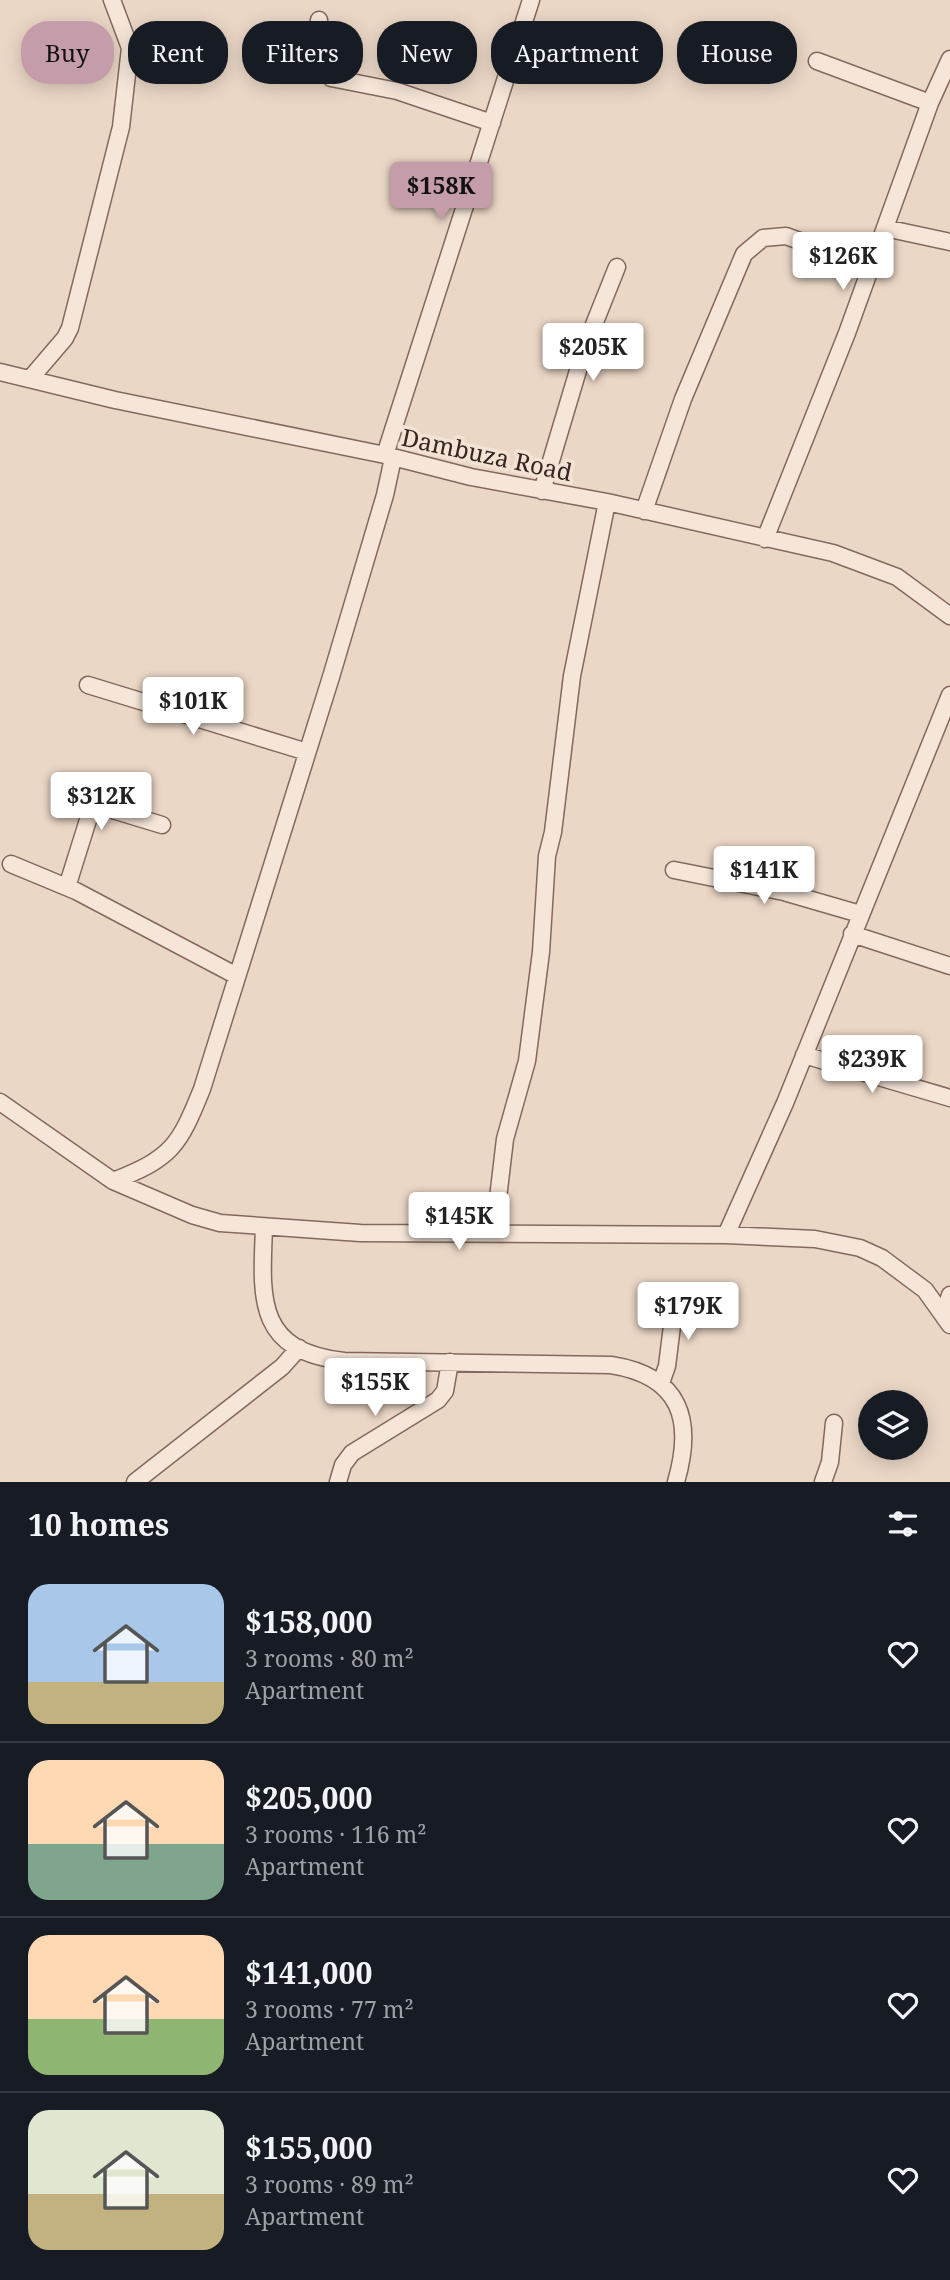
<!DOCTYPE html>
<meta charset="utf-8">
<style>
body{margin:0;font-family:"Noto Serif",serif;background:#20242c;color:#f1f3f6;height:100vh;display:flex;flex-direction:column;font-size:26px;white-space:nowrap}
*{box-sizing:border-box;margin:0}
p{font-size:23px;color:#9ea1a6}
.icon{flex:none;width:38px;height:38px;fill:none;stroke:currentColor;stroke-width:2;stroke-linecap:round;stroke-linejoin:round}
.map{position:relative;height:1482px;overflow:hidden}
.side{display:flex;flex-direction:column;background:#171b24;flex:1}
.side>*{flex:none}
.guide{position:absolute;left:21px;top:21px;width:908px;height:63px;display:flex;gap:14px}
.controls{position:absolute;left:858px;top:1390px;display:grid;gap:14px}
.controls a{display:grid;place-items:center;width:70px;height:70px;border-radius:50%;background:#171b24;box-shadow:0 4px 18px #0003;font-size:35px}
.price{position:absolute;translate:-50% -60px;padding:0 16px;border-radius:7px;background:#fff;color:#222;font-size:23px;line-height:46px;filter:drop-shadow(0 2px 4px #0008)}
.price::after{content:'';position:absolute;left:50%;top:42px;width:21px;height:16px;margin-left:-10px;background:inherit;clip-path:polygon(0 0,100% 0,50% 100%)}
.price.current{background:#c59ca9;color:#111}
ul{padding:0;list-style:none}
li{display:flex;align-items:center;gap:21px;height:175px;padding:0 28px}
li+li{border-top:2px solid #363941}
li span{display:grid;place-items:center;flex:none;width:196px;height:140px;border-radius:21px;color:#555}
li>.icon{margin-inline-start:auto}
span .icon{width:84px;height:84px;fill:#fffc;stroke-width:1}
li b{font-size:30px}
h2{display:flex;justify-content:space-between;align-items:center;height:84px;padding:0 28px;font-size:30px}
.chip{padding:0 24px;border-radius:28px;background:#171b24;box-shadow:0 4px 18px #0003;font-size:24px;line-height:63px}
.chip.current{background:#c59ca9;color:#111}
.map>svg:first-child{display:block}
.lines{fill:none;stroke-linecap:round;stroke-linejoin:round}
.minor-casing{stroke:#85685d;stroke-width:19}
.minor{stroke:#f6e6d9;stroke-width:16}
.labels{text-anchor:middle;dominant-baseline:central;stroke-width:7;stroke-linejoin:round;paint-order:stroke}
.street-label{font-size:24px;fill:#362520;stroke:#f3e3d5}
</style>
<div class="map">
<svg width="950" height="1482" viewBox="0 0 950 1482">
<rect width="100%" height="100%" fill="#ebd7c6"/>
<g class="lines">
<defs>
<path id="minor" d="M319,20L317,41L331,78L397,91L492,123
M817,61L930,103
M885,228L950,242
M0,372L115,400L385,455L471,477L607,502L833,553L897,577L950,616
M30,379L65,338L70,328L121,127L130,48L112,0
M385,455L531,0
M542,491L585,347L617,267
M644,511L683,399L744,254L763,238L786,236L871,267
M765,539L847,333L930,103L950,59
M88,685L307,752
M11,864L76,891L237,976
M674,870L784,892L860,914
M67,887L93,804L162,825
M852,934L950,966
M804,1055L950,1098
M0,1102L113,1181L192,1215L220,1223L360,1233L726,1235L815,1239L860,1248L882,1258L925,1290L950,1325
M113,1181C172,1158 179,1146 202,1089L331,677L385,495L393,458
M264,1228C261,1299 256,1351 344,1361L611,1365C681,1376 694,1420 676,1482
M494,1232L505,1139L527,1061L541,952L547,856L553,832L572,676L607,502
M726,1235L785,1103L950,695
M944,1313L950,1295
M661,1383L667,1366L674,1310L680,1306L723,1308
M135,1482L282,1367L299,1348
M338,1482L343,1465L352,1453L438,1400L445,1391L450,1362
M823,1482L830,1462L834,1423"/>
</defs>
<use href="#minor" class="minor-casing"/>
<use href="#minor" class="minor"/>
</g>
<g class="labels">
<g class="street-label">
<text transform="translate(487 454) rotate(12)">Dambuza Road</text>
</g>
</g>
</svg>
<div class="controls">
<a><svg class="icon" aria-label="layers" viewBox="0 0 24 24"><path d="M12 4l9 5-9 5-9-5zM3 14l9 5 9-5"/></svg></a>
</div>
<b class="price current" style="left:441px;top:222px">$158K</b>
<b class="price" style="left:843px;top:292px">$126K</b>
<b class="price" style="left:593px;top:383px">$205K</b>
<b class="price" style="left:193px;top:737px">$101K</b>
<b class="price" style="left:101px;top:832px">$312K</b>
<b class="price" style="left:764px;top:906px">$141K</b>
<b class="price" style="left:872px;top:1095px">$239K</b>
<b class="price" style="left:459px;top:1252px">$145K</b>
<b class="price" style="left:688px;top:1342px">$179K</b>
<b class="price" style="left:375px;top:1418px">$155K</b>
<div class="guide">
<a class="chip current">Buy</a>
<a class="chip">Rent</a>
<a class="chip">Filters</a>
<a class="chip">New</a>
<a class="chip">Apartment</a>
<a class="chip">House</a>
</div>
</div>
<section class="side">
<h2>10 homes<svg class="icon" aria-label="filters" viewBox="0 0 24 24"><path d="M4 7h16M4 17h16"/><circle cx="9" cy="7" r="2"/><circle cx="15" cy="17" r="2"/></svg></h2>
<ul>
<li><span style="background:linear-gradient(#a9c7e8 70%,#c2b280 0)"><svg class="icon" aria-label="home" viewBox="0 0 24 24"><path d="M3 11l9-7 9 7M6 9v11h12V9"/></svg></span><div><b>$158,000</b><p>3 rooms · 80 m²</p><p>Apartment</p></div><svg class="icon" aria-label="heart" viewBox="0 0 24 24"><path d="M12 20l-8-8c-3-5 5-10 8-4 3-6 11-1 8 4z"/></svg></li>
<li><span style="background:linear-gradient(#ffd9b3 60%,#7fa58c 0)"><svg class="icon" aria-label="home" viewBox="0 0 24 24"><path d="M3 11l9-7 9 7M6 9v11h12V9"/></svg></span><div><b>$205,000</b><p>3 rooms · 116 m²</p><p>Apartment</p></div><svg class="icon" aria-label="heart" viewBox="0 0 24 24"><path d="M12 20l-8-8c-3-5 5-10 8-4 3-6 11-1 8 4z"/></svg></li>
<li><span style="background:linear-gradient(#ffd9b3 60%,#8fb573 0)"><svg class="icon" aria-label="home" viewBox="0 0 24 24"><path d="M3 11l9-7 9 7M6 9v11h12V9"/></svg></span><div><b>$141,000</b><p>3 rooms · 77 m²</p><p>Apartment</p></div><svg class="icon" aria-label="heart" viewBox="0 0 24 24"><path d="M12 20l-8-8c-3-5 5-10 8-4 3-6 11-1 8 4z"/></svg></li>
<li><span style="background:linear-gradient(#dfe7d0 60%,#c2b280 0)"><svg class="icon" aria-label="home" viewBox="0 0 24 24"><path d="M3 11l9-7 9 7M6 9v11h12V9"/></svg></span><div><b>$155,000</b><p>3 rooms · 89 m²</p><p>Apartment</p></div><svg class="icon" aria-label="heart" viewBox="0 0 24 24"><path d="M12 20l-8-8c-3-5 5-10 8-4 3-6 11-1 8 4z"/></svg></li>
</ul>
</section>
